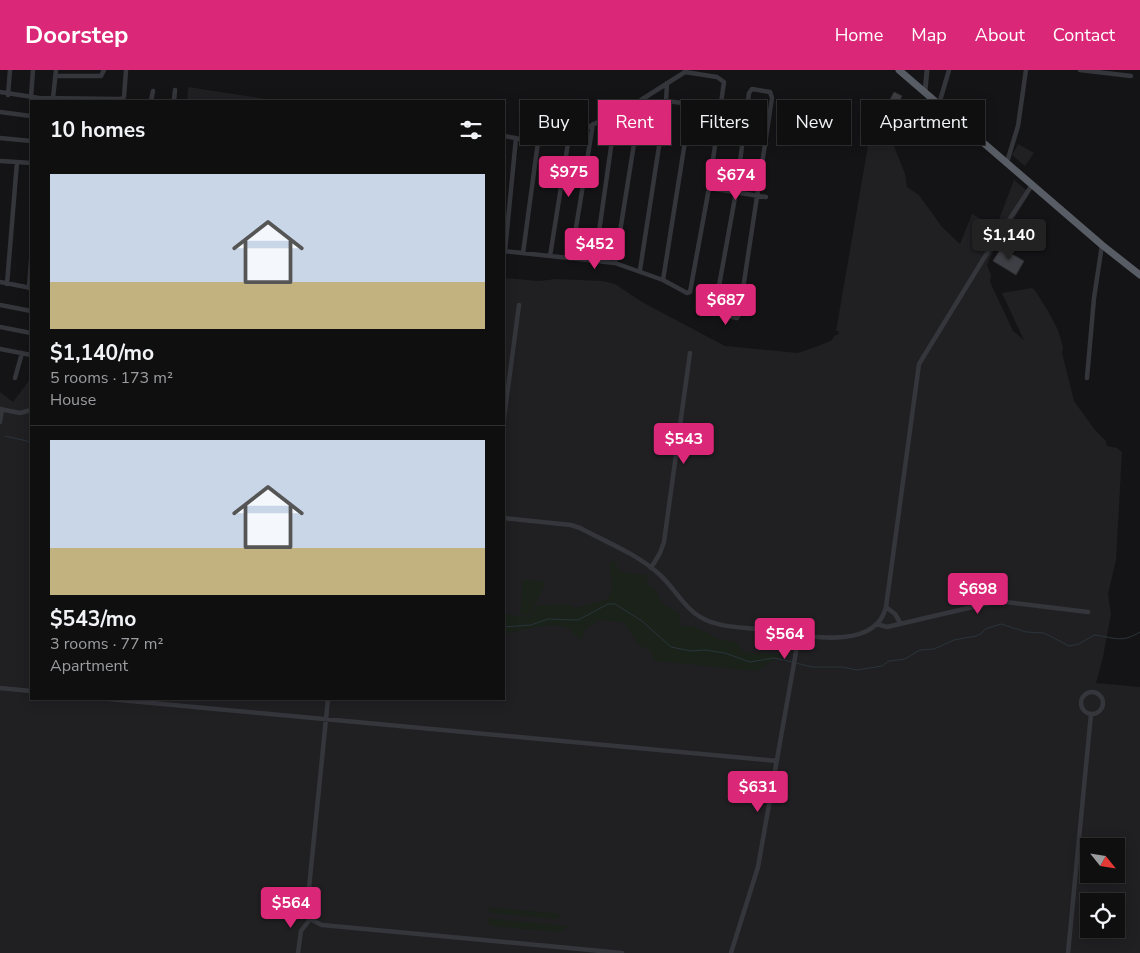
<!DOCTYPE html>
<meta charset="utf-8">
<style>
body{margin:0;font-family:"Nunito Sans",sans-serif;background:#181819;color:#f1f3f6;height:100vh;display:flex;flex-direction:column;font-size:19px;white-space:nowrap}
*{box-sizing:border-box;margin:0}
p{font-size:16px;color:#9b9c9f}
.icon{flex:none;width:28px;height:28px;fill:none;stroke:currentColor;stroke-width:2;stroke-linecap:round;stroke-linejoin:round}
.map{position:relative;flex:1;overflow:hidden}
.drawer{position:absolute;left:30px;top:30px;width:475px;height:600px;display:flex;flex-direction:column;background:#0f0f10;border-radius:0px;box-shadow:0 2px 12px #0003,0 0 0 1px #2f2f30}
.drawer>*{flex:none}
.banner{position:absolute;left:520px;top:30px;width:475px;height:45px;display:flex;gap:10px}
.needle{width:32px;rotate:120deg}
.tools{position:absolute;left:1080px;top:768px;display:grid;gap:10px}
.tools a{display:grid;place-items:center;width:45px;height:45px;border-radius:0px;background:#0f0f10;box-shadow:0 2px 12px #0003,0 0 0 1px #2f2f30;font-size:25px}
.price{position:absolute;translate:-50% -42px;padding:0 11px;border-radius:5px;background:#db2777;color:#fff;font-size:16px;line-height:32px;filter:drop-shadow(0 1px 2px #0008)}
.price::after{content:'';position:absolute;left:50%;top:30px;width:15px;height:11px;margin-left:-8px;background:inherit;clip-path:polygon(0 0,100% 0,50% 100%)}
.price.selected{background:#222;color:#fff}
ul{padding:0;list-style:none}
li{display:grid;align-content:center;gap:10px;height:265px;padding:0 20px}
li+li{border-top:1px solid #2f2f30}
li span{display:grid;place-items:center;height:155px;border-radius:0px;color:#555}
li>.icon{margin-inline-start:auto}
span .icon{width:90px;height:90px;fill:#fffc;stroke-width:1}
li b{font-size:21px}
h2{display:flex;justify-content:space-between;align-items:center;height:60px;padding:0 20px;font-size:21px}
.tag{padding:0 18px;border-radius:0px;background:#0f0f10;box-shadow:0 2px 12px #0003,0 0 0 1px #2f2f30;font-size:18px;line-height:45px}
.tag.selected{background:#db2777;color:#fff}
header{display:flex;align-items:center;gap:30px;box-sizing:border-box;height:70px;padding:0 25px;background:#db2777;color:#fff}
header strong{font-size:24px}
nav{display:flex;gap:28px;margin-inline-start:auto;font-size:18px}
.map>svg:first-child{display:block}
.built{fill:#202023;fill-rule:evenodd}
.green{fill:#1a221a}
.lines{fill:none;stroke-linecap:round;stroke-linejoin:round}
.stream{stroke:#29353b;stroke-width:1}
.building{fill:#3e3f44;stroke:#2e2e33}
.minor{stroke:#35363c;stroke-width:4.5}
.tertiary{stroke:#35363c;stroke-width:5}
.trunk{stroke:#585c64;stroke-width:7}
</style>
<header>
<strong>Doorstep</strong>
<nav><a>Home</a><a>Map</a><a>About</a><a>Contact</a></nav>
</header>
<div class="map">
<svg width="1140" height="883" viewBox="0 0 1140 883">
<rect width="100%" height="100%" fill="#141416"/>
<path class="built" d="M188,17L278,31H187Z
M870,64L894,76L905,104L907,117L919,125L942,157L960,174L972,144L996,157L1014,110L1030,123L990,187L987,195L991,205L990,212L1013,261L1024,270L1002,223L1032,218L1036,222L1048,241L1058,260L1063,277L1062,283L1074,331L1095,360L1106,371L1107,376L1117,378L1122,382L1116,490L1108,524L1111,544L1103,587L1096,613L1140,617V883H0V322L13,332L31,308V629H504V208L539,211L556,209L603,211L615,214L642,232L725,276L798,283L815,277L831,271L835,265H838L839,261H836ZM1089,776H1116V804H1089ZM1089,831H1116V859H1089Z
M1018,74L1034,83L1025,96L1012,85Z"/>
<path class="green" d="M615,491L620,502L646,505L649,516L655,519L663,535L671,538L681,546L680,554L684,557L693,556L719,569L736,572L744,582C754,584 784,583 787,587H779L757,601L655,591L650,580L640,576L623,552L598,550L584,561L582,570C576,567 573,561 567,558C552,551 520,561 504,564V544L530,547L538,535L567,534L576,538L608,529L612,520L610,495L611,492Z
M523,509L546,512L530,546L520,544Z
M486,837L560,844L559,846L556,849L492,843Z
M485,848L569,856L560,862L491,856Z"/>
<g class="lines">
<path class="stream" d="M5,366L31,372
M504,557L531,555L548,549L578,550L608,534H615L642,551L671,577L691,581L705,580L725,583L750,592L774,588L792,592
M796,593L812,597H842L857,600L882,596L889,591L905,589L920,580L934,579L954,570L976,566L982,563L985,559L1001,554L1026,562L1044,563L1069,576L1079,574L1094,565C1114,567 1121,574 1140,562"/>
</g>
<path class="building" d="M894,22L902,26L894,41L886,37Z
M1001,178L1024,191L1016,205L993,191Z"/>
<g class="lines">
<path class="minor" d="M1080,0L1131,6
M55,6H101L104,0
M752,19L770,22L772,28L739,245L737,248L717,243L715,238L736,122L749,23Z
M0,22L39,28L121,29L124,27L126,0
M8,25L10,0
M31,27L33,0
M53,28L56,0
M151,31L153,21
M174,31L175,20
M691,34L722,38
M939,34L949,0
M0,42L31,46
M504,66L538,72L552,73L569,67L641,30L685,2L717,7L724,12L709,118L690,222L687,223L663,210L615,193L504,181
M0,68L31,71
M0,91L17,92L7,214
M17,92L31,93
M1007,92L1018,56L1026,0
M709,118L766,127
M505,181L516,68
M523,183L538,72
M550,186L569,67
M571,188L593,54
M595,190L616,42
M615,193L641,30
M640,200L666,31L667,13
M663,210L691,34L666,31
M0,212L31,218
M29,218L31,191
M0,235L31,241
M0,257L31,263
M0,279L31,285
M15,308L22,283
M1087,308L1094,228L1102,175
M0,339L20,343L31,340
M504,348L519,235
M0,352L2,339
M504,448L571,455L580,458C606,472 637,484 659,504C675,518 685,540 704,549C721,558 745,557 763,560C797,564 875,584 886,537L919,294L984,188L1032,115
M651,498L660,483L664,472L690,283
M886,537L895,544L901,554
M877,554L887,557L998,531L1088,542
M0,618L31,621
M1081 633a11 11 0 1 1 22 0a11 11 0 1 1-22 0Z
M109,629L777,691
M328,629L307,838L312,850L322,855L622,883
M298,883L301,861L311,848
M731,883L758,797L799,565
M1068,883L1091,644"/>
<path class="tertiary" d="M925,21L927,0"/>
<path class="trunk" d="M899,0L1102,175L1140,205"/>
</g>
</svg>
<div class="tools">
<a><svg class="needle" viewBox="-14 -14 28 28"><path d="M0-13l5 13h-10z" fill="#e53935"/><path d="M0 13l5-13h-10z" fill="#9b9c9f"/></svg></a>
<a><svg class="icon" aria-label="locate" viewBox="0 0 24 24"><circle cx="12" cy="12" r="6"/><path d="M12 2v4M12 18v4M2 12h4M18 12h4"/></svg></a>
</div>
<b class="price" style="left:569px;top:128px">$975</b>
<b class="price" style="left:736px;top:131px">$674</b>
<b class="price selected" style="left:1009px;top:191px">$1,140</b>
<b class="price" style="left:595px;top:200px">$452</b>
<b class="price" style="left:726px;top:256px">$687</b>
<b class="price" style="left:684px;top:395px">$543</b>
<b class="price" style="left:978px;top:545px">$698</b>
<b class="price" style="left:785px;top:590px">$564</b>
<b class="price" style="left:758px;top:743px">$631</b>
<b class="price" style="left:291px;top:859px">$564</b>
<div class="banner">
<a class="tag">Buy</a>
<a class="tag selected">Rent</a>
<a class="tag">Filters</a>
<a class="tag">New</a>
<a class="tag">Apartment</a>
</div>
<section class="drawer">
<h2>10 homes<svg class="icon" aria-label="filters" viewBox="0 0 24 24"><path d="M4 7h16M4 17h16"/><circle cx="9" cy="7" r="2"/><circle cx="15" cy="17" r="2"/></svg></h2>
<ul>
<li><span style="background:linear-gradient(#c9d6e8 70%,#c2b280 0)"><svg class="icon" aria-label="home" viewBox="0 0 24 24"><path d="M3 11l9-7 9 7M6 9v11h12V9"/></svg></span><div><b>$1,140/mo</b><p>5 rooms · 173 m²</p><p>House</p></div></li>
<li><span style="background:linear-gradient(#c9d6e8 70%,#c2b280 0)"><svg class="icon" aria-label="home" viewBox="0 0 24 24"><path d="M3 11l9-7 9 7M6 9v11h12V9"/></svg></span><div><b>$543/mo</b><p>3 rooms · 77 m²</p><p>Apartment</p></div></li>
</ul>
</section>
</div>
